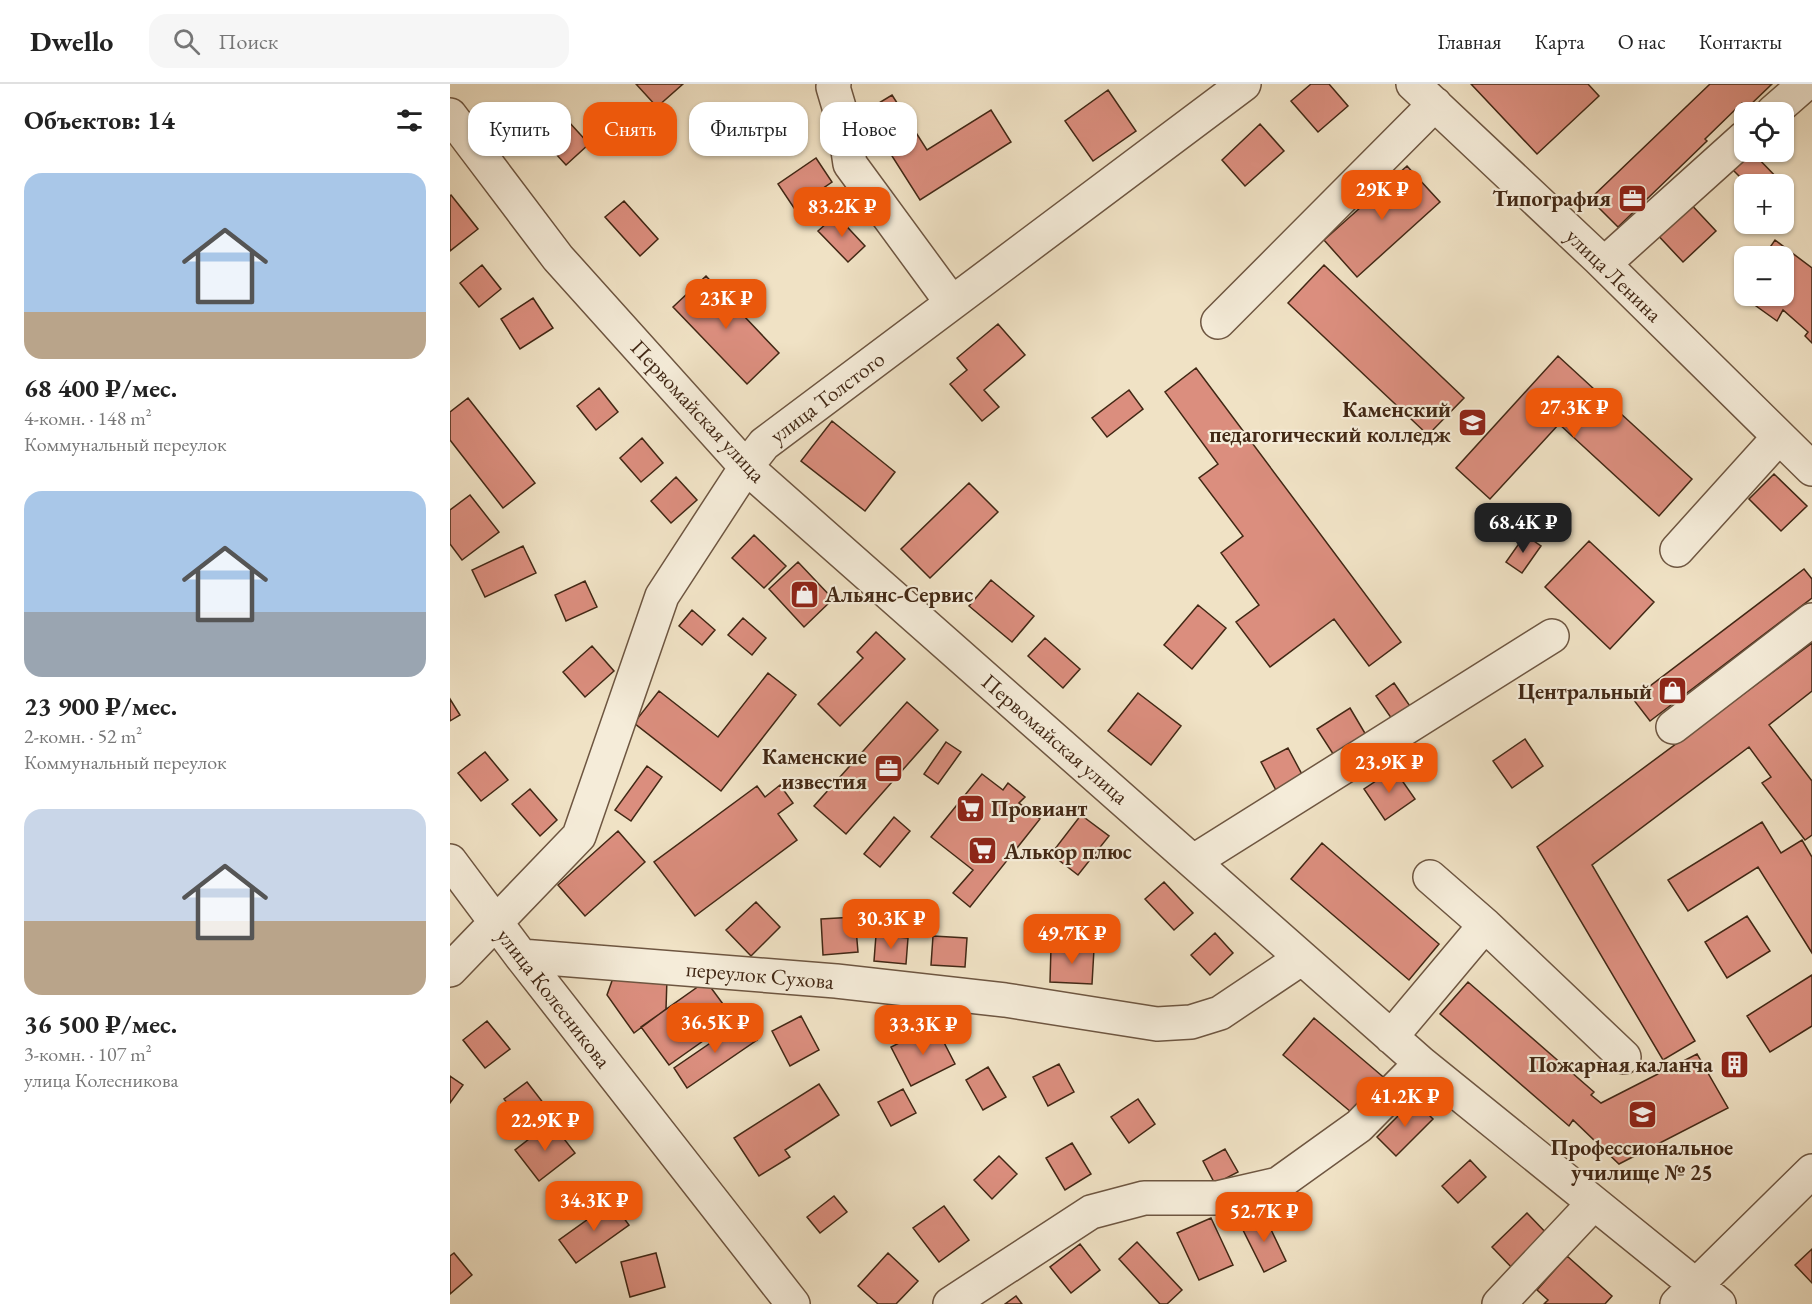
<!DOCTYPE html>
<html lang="ru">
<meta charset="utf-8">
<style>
body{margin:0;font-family:"EB Garamond",serif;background:#f6f6f6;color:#222;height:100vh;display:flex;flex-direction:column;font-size:22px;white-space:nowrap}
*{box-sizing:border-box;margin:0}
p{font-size:20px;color:#767676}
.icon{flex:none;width:33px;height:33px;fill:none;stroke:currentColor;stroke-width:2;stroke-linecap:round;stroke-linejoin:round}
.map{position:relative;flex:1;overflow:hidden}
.details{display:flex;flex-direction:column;background:#fff;width:450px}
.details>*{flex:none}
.guide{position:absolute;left:18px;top:18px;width:570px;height:54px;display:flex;gap:12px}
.controls{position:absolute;left:1284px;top:18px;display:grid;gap:12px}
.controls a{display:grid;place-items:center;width:60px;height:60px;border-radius:12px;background:#fff;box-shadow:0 2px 4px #0004;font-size:30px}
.price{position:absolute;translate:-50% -51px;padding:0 14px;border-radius:12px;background:#ea580c;color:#fff;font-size:20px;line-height:39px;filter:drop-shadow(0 2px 3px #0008)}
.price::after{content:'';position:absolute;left:50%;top:36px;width:18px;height:14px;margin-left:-9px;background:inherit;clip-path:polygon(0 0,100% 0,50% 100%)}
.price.selected{background:#222;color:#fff}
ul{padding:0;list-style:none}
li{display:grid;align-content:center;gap:12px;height:318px;padding:0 24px}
li span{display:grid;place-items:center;height:186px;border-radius:18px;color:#555}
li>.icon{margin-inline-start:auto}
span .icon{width:108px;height:108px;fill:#fffc;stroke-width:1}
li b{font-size:26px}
h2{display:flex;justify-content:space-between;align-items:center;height:72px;padding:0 24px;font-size:26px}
.chip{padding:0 21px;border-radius:18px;background:#fff;box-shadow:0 2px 4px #0004;font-size:21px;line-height:54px}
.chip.selected{background:#ea580c;color:#fff}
header{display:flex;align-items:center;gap:36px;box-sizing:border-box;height:84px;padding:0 30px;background:#fff;border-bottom:2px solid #e0e0e0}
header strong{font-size:28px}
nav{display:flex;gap:33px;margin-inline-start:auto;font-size:21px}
.search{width:420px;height:54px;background:#f6f6f6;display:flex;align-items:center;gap:15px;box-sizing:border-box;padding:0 21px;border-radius:18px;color:#767676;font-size:22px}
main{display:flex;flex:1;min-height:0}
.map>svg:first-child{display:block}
.building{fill:#db8e7e;stroke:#422815;stroke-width:1.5}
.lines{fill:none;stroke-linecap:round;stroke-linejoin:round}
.minor-casing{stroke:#6e5641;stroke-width:36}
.minor{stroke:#f5ecd9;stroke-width:33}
.labels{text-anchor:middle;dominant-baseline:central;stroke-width:4.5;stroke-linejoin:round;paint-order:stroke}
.poi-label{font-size:22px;font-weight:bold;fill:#422815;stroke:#f5ecd9;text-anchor:end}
.street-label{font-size:22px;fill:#422815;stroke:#f5ecd9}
</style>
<header>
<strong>Dwello</strong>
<div class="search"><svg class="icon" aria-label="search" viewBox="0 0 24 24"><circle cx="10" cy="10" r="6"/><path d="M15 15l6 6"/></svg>Поиск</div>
<nav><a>Главная</a><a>Карта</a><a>О нас</a><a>Контакты</a></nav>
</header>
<main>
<section class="details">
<h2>Объектов: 14<svg class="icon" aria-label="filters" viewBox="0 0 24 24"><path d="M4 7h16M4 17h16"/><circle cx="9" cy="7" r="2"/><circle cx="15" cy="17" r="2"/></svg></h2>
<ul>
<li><span style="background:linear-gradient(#a9c7e8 75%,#b9a48a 0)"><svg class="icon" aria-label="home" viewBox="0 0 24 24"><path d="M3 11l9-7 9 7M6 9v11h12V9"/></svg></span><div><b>68 400 ₽/мес.</b><p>4-комн. · 148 m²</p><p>Коммунальный переулок</p></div></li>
<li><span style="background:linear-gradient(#a9c7e8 65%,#9aa5b1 0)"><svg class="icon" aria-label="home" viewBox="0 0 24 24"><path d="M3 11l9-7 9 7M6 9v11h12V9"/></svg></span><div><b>23 900 ₽/мес.</b><p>2-комн. · 52 m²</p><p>Коммунальный переулок</p></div></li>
<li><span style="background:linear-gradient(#c9d6e8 60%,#b9a48a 0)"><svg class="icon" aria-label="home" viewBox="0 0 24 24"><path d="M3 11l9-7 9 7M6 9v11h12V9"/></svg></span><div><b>36 500 ₽/мес.</b><p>3-комн. · 107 m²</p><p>улица Колесникова</p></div></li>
</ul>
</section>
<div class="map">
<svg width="1362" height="1220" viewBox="0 0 1362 1220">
<rect width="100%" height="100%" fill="#f0e2c5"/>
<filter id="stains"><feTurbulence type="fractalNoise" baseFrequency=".00333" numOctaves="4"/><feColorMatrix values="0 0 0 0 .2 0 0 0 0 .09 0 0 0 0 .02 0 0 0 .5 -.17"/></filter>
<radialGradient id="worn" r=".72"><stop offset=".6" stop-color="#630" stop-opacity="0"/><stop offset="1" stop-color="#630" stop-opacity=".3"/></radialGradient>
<path class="building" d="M186,0H233L207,23Z
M861,0H879L898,22L868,48L841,17Z
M1021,0H1138L1149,12L1087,70Z
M1260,0H1322L1297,24L1292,19L1255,55L1257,57L1168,143L1140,115Z
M658,6L686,47L643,77L615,37Z
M442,11L477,66L541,26L561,58L470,116L414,28Z
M108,26L139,60L116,81L85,47Z
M810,40L834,67L795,102L772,76Z
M1302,68L1332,99L1331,100H1297L1278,81Z
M366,74L382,98L344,124L328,100Z
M957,82L990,118L907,193L874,156Z
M1,111L28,145L0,167V112Z
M1236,115L1266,147L1233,178L1203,146Z
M174,117L208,155L190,172L155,133Z
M386,131L415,162L398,178L368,147Z
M1325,156L1362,184V259L1355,252L1358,248L1333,226L1327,237L1288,209L1294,200V212H1334V172H1314Z
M32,181L51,205L29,223L10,199Z
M874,181L1014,314L978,351L838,219Z
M256,192L329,269L297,300L223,223Z
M83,214L103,244L70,265L51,235Z
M548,240L575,271L534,306L549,323L532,337L500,300L517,286L507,274Z
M1108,272L1242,395L1209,432L1109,340L1040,415L1006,384Z
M746,284L951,558L919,582L884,535L820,583L786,538L809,521L771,469L793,452L749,394L768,380L715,308Z
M149,304L168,328L146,346L127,322Z
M679,306L693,325L657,353L642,334Z
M18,314L85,399L53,424L0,356V328Z
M382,337L445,388L415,427L351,377Z
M192,354L213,379L191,398L170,374Z
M1324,390L1357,422L1331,447L1299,415Z
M226,393L247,416L221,439L201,417Z
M519,399L548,428L480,494L451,465Z
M20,411L49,448L12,476L0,460V426Z
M304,451L336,482L314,504L282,474Z
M1075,451L1091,462L1072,489L1056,478Z
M1139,457L1204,518L1160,565L1095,503Z
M73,462L86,489L35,513L22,486Z
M348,478L383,515L354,543L319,505Z
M1354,485L1362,495V514L1200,637L1183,615Z
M541,496L584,532L562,558L519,522Z
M135,497L147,523L116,537L105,511Z
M748,521L776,544L742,585L714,561Z
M242,526L265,546L252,561L229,542Z
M293,534L316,554L302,571L278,551Z
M426,548L455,575L390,642L368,620L413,574L407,568Z
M595,554L630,585L613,604L578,572Z
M1362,559V607L1319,641L1362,697V751L1355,756L1312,699L1321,693L1299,663L1142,781L1245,957L1213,976L1087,763Z
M142,562L164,587L135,613L113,588Z
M318,589L346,611L271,707L184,639L209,607L268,653Z
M944,599L962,625L944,638L926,612Z
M688,609L731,642L701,681L658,647Z
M0,615L10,631L0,637Z
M457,618L488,646L396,750L364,722Z
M900,624L919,656L887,676L867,645Z
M1075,655L1093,682L1062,704L1043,677Z
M496,658L511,668L488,700L474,690Z
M838,664L855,696L828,710L811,678Z
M35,668L58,696L31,717L8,689Z
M197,682L212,693L181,737L165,726Z
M944,685L965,715L935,736L914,705Z
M532,690L553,706L558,699L575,713L569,719L590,735L520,823L503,809L523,786L481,753Z
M330,701L343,719L328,730L347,756L245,832L204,778L307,702L315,713Z
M80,705L107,736L90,752L62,720Z
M631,731L659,752L628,791L601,770Z
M444,733L460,747L430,783L414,770Z
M1312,738L1331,769L1352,756L1362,773V869L1308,783L1238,827L1218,796Z
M168,747L195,778L135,832L108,801Z
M872,759L989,860L959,896L841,795Z
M714,798L743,829L724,846L695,815Z
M306,818L330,843L301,872L276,846Z
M1297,832L1320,867L1277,894L1255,858Z
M405,833L408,868L373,871L371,835Z
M765,849L783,869L760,891L741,871Z
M426,851L458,854L456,880L424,877Z
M483,852L517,854L515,883L481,881Z
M601,863L644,865L642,900L600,898Z
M1362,891V942L1320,968L1297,932Z
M163,894H217L216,925L184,949L157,911Z
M256,897L284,935L219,981L191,943Z
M1018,898L1144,1008L1141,1011L1151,1019L1247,970L1278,1024L1169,1080L1123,1036L1119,1042L990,930Z
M351,932L369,966L340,982L322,947Z
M864,934L938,997L907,1033L833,971Z
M294,936L307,956L237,1004L224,984Z
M37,937L60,965L35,984L13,956Z
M485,941L505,980L461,1002L441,963Z
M1289,968L1296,985L1279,992L1272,976Z
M609,980L624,1008L598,1022L583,993Z
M538,983L556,1013L533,1026L516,996Z
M0,992L13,1001L0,1019Z
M77,998L98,1025L75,1042L54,1015Z
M369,1000L389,1031L335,1066L340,1073L309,1092L284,1054Z
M453,1005L466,1029L441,1042L428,1018Z
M688,1015L705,1040L679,1059L661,1033Z
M964,1016L983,1035L946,1072L927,1053Z
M101,1038L125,1069L89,1097L65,1066Z
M622,1059L641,1090L615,1106L596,1074Z
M775,1065L788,1088L765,1100L753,1077Z
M549,1072L567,1090L542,1115L524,1096Z
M1020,1076L1036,1093L1008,1119L992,1102Z
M384,1112L397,1128L370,1149L357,1133Z
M162,1118L179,1141L126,1179L109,1156Z
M494,1122L519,1156L489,1178L463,1144Z
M1077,1129L1101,1154L1066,1188L1042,1163Z
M814,1131L836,1177L814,1188L791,1142Z
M761,1134L783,1181L749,1196L727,1149Z
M687,1158L732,1206L717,1220H710L669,1175Z
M630,1160L650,1186L621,1209L600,1183Z
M1362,1165V1199L1345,1181Z
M4,1169L22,1191L0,1210V1172Z
M206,1169L215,1203L180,1213L171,1178Z
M438,1169L468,1197L446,1220H428L408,1202Z
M1117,1172L1162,1212L1155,1220H1094L1098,1216L1087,1206Z
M566,1212L572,1220H555Z"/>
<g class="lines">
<defs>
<path id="minor" d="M384,0L383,3L394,40L400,80L502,219
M963,0L1149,175L1362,385
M1323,28L1355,0
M0,31L108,174L296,383L971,979L1269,1220
M1154,180L1294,54
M768,238L985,20
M1227,466L1329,353
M1223,643L1362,536
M0,777L71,872L343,1220
M744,777L1102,552
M980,793L1035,841
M71,872L386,897L555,916L707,940L741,938L770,929L852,874
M0,886L129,752L212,512L296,383L314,360L794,0
M941,953L1035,841L1174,973
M500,1220L641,1128L694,1114H767L828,1100L909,1042L971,979
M1049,1220L1144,1119
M1227,1220L1362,1087"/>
</defs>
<use href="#minor" class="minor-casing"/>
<use href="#minor" class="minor"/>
</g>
<defs>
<symbol id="office-square" viewBox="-11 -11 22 22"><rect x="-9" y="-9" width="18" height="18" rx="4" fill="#8f2418" stroke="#f5ecd9"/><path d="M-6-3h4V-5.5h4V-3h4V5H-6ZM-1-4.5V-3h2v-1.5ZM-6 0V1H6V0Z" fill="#fff"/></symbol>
<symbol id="university-square" viewBox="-11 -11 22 22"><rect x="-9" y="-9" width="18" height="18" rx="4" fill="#8f2418" stroke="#f5ecd9"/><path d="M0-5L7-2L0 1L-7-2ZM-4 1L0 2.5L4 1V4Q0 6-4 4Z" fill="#fff"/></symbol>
<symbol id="shop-square" viewBox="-11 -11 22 22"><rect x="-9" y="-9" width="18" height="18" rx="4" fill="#8f2418" stroke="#f5ecd9"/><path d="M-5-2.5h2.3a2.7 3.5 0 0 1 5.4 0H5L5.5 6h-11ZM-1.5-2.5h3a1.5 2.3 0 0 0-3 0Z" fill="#fff"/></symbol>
<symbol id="supermarket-square" viewBox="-11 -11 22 22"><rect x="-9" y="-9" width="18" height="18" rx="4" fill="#8f2418" stroke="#f5ecd9"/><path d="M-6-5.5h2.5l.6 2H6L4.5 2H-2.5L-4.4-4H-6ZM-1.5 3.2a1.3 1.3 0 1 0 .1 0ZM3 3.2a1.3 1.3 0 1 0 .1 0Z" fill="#fff"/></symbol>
<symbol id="building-square" viewBox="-11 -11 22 22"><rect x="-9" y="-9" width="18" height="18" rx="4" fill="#8f2418" stroke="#f5ecd9"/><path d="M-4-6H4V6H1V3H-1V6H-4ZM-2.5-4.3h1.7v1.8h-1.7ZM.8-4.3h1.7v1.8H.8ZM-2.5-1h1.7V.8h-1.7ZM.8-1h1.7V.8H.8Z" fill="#fff"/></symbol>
</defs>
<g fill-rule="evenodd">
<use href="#office-square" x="1166" y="98" width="33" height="33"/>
<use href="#university-square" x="1006" y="322" width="33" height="33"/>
<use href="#shop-square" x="338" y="494" width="33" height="33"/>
<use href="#shop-square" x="1206" y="590" width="33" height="33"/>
<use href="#office-square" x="422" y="668" width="33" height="33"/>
<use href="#supermarket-square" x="504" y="708" width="33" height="33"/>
<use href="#supermarket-square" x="516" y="750" width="33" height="33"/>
<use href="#building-square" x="1268" y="964" width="33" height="33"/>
<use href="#university-square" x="1176" y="1014" width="33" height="33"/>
</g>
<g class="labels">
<g class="poi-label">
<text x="1161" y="114">Типография</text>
<text x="1001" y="325">Каменский<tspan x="1001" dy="25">педагогический колледж</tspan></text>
<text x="375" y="510" text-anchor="start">Альянс-Сервис</text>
<text x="1202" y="607">Центральный</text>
<text x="417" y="672">Каменские<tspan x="417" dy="25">известия</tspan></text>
<text x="541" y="724" text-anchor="start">Провиант</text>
<text x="554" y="767" text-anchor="start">Алькор плюс</text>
<text x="1263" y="980">Пожарная каланча</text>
<text x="1192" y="1063" text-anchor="middle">Профессиональное<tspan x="1192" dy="25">училище № 25</tspan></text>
</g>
<g class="street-label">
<text transform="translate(1164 191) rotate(44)">улица Ленина</text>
<text transform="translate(377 313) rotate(-37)">улица Толстого</text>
<text transform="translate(248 327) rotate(47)">Первомайская улица</text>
<text transform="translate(605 655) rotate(41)">Первомайская улица</text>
<text transform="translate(310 891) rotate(5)">переулок Сухова</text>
<text transform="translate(104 914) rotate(52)">улица Колесникова</text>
</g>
</g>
<rect width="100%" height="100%" filter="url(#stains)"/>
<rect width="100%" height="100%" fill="url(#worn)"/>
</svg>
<div class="controls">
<a><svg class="icon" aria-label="locate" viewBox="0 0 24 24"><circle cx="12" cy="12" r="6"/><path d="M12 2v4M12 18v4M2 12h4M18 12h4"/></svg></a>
<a>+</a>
<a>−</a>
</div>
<b class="price" style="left:932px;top:137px">29K ₽</b>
<b class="price" style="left:392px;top:154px">83.2K ₽</b>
<b class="price" style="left:276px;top:246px">23K ₽</b>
<b class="price" style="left:1124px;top:355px">27.3K ₽</b>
<b class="price selected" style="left:1073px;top:470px">68.4K ₽</b>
<b class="price" style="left:939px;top:710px">23.9K ₽</b>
<b class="price" style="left:441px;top:866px">30.3K ₽</b>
<b class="price" style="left:622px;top:881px">49.7K ₽</b>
<b class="price" style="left:265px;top:970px">36.5K ₽</b>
<b class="price" style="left:473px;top:972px">33.3K ₽</b>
<b class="price" style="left:955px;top:1044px">41.2K ₽</b>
<b class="price" style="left:95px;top:1068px">22.9K ₽</b>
<b class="price" style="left:144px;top:1148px">34.3K ₽</b>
<b class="price" style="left:814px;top:1159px">52.7K ₽</b>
<div class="guide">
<a class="chip">Купить</a>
<a class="chip selected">Снять</a>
<a class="chip">Фильтры</a>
<a class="chip">Новое</a>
</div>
</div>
</main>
